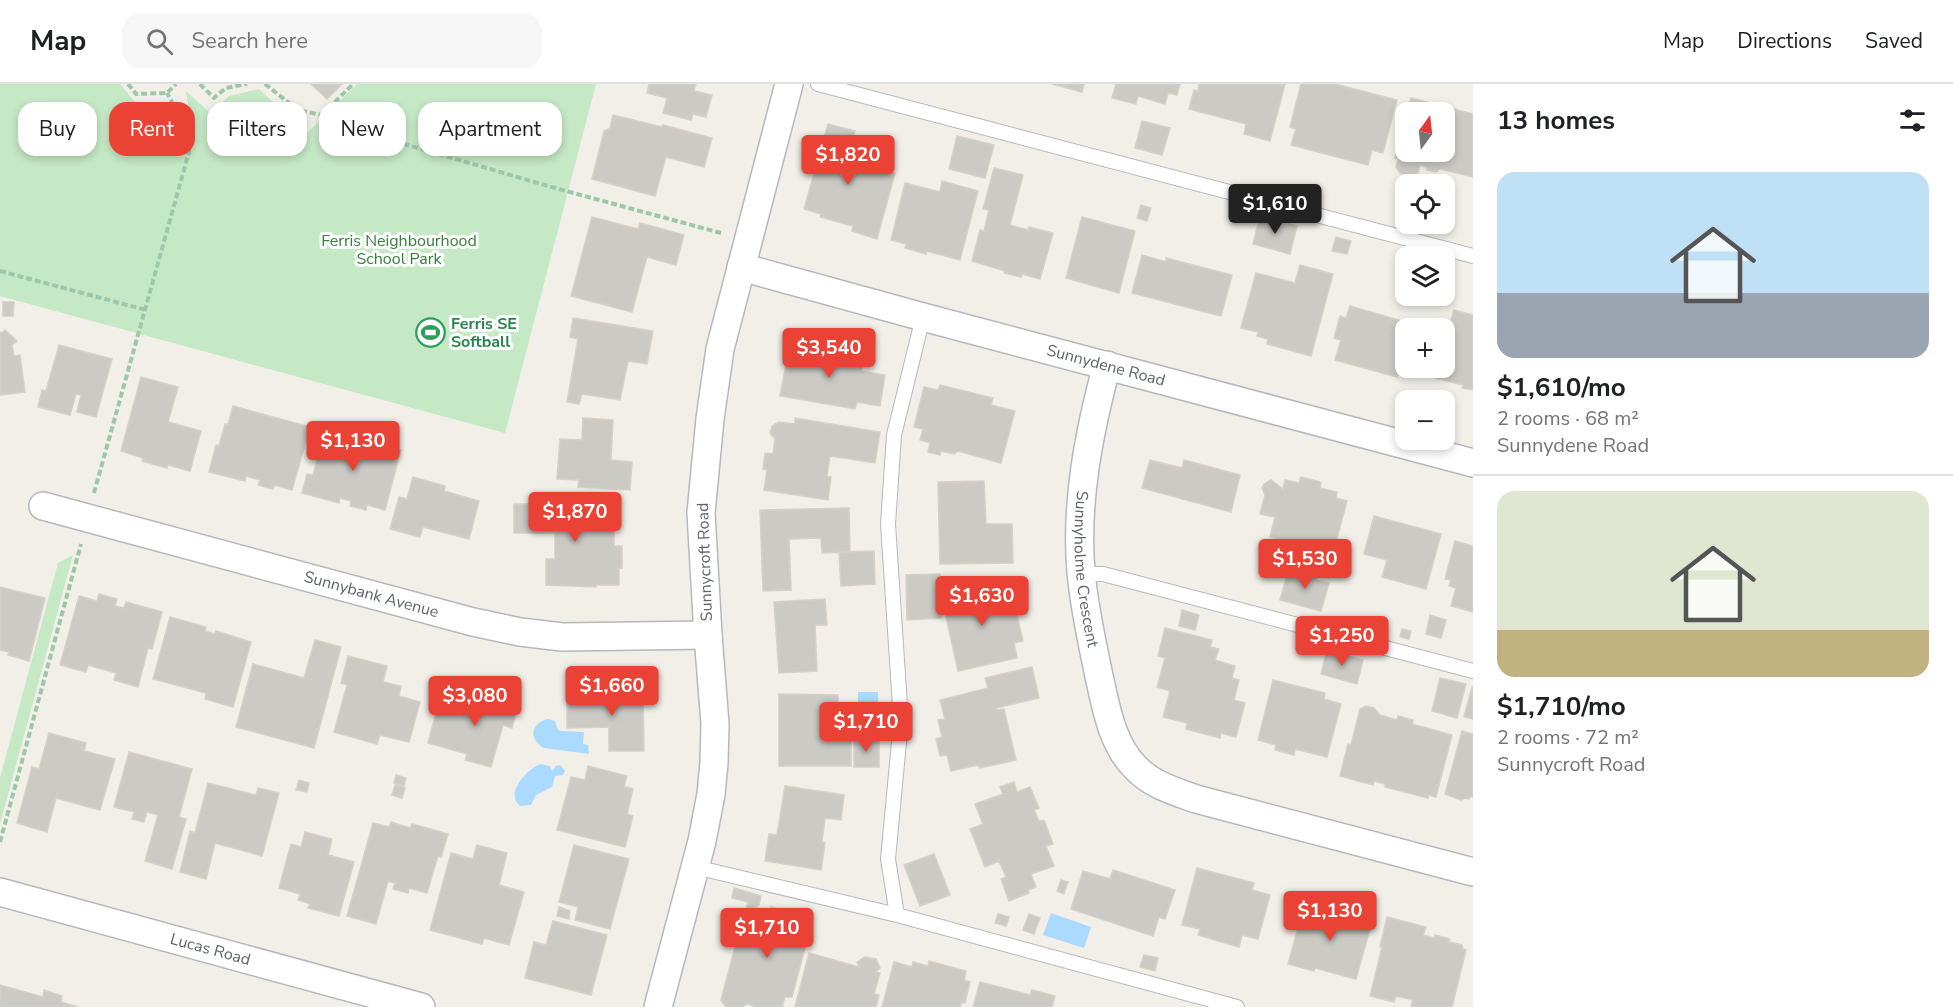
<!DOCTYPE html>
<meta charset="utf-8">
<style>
body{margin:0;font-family:"Nunito Sans",sans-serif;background:#f6f6f6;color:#202124;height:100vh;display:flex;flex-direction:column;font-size:22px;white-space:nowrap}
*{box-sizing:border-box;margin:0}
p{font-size:20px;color:#757577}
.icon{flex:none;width:33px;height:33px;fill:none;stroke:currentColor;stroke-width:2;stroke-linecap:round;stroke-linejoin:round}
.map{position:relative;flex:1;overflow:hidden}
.sheet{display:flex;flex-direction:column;background:#fff;width:480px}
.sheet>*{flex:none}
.top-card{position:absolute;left:18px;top:18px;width:570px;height:54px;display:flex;gap:12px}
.needle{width:39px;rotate:15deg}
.tools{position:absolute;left:1395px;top:18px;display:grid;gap:12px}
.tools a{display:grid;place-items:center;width:60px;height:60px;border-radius:12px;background:#fff;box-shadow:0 3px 9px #0003;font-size:30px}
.price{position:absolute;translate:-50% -51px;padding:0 14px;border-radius:6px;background:#ea4335;color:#fff;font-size:20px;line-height:39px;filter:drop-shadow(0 2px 3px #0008)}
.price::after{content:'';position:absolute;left:50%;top:36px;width:18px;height:14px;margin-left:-9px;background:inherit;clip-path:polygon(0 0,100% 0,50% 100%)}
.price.selected{background:#222;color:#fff}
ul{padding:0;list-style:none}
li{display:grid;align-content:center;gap:12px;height:318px;padding:0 24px}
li+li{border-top:2px solid #e0e0e0}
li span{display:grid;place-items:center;height:186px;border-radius:18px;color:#555}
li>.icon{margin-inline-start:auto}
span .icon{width:108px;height:108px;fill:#fffc;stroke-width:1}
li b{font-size:26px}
h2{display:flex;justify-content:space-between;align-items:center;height:72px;padding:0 24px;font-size:26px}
.tag{padding:0 21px;border-radius:18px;background:#fff;box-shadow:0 3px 9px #0003;font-size:21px;line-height:54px}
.tag.selected{background:#ea4335;color:#fff}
header{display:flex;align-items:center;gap:36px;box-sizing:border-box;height:84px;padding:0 30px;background:#fff;border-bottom:2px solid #e0e0e0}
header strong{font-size:28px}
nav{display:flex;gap:33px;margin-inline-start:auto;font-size:21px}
.search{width:420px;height:54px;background:#f6f6f6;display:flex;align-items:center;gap:15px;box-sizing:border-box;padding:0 21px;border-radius:18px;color:#757577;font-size:22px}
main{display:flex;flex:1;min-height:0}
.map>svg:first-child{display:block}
.green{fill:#c5e8c5}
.water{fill:#aadaff}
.building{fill:#cccac5;stroke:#d6d1c6;stroke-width:1.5}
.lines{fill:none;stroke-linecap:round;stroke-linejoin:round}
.service-casing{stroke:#b5b8bc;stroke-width:16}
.minor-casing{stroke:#b5b8bc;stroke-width:30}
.path{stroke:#9cc7a9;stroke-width:4;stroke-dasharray:6 3;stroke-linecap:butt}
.service{stroke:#fff;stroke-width:14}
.minor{stroke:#fff;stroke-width:27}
.labels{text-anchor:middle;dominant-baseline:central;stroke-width:6;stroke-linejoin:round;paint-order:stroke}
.park-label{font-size:16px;fill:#348238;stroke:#fff}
.leisure-label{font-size:16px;font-weight:bold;fill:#27864d;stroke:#fff;text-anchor:start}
.street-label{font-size:16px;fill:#5f6368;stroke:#fff}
</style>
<header>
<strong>Map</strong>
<div class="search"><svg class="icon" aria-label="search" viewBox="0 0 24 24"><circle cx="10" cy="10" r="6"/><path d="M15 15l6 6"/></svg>Search here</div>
<nav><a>Map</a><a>Directions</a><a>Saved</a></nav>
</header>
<main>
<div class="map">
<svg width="1473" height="923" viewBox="0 0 1473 923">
<rect width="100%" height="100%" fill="#f1efe8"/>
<path class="green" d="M0,0H120L134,17L142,20L137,33L148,54L168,60L194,55L186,7L209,28H212L229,12L259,5L306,50L357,0H596L505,349L0,212Z
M73,471L0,740V694L58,479Z"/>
<path class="water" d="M858,608H878V649H858Z
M548,635L555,637L558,646L561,647L584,648L583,660L588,661L589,670L544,664C528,655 531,639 548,635Z
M540,680L550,682L552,687L556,682L560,681L565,687L563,691L555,692L552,703L536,711L531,721L520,722C504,709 527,686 540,680Z
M1051,829L1091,843L1084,864L1043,851Z"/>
<path class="building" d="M311,0H342L327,15Z
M649,0H696L694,7L712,11L706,33L693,30L691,36L663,29L667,14L647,9Z
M1052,0H1084L1082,8Z
M1116,0H1180L1177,11L1168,9L1165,20L1138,12L1136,20L1112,14Z
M1199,0H1285L1270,57L1244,50L1246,40L1189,25L1194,6L1198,7Z
M1301,0H1335L1397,16L1383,69L1372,66L1368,81L1291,61L1296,45L1290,43Z
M1411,14L1473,30V93L1440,85L1436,88L1427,86L1426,83L1420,81L1418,89L1411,92L1400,89L1396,83L1398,75L1395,74L1406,35V68H1444V28H1407Z
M613,31L662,43L663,41L712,54L704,83L666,73L655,112L592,95L604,47L610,44Z
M1142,37L1170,44L1162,71L1135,64Z
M828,40L855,47L846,80L852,76L858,78L862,85L874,88L875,84L895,89L877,155L852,147L853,142L820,133L821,130L804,125Z
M957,52L994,61L985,94L949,85Z
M994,84L1023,91L1010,141L1028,146L1029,143L1053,149L1040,195L1022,190L1021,193L1004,189L1005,187L972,177L980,146L984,147L989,126L983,125Z
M942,97L978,107L960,176L927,167L926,170L905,164L906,160L891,156L905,99L940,108Z
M1141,121L1151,124L1147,137L1137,134Z
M1260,132L1297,142L1290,170L1253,160Z
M592,133L638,145L640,139L684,151L676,181L647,173L632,228L571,212Z
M1082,133L1135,147L1119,209L1066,194Z
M1336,153L1351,157L1347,170L1332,167Z
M1142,171L1166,178V174L1232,191L1221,232L1132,209Z
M1300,181L1333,190L1311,272L1267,260L1268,255L1257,252L1258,248L1241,244L1256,189L1295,199Z
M3,218H14L13,232H3Z
M1350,222L1426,244H1406V284H1414L1413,287L1400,284L1397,293L1335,276L1341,256L1334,254L1340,232L1346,234Z
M1454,226L1473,231V306L1462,304L1463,301L1435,294L1438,284H1444V260Z
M573,234L653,247L647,280L628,277L620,316L582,310L579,320L567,318L578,255L570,253Z
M5,246L17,257L12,261L14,272L20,271L25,308L0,311V248L1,249Z
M790,259L839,267L838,277L863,281L861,287L885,291L880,322L857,318L855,325L780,312Z
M59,261L112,275L96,333L77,328L81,311L76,310L70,331L38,323L42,306L46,307Z
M141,293L178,303L168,338L201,347L190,387L168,381L167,384L142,377L143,374L121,367Z
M940,301L993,314L991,321L1015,327L1001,379L958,367L954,370L941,367L940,371L928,368L930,359L920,356L923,345L914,343L924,303L938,306Z
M233,322L310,343L292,406L275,401L273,405L258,401L260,396L246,392L245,397L209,388L216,361L219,362L225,340L228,341Z
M583,334L613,336L611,376L632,378L630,406L578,403L579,396L557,395L560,355L582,356Z
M795,334L880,348L875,379L830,372L827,392L831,393L828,416L764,406L767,386L763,385L765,369L773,370L775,355L770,349L772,342L779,338L795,340Z
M325,346L401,366L385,426L367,421L366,426L350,422L351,417L340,414L339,419L302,409L307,390L313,391Z
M1150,376L1182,384L1184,376L1240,391L1231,428L1142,404Z
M413,393L445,402L444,407L479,417L469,455L423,443L420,453L390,445L399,413L407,415Z
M1301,393L1321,398L1320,404L1337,408L1336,414L1347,417L1334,465L1331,464L1332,471L1326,479L1321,480H1317L1311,473L1310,476L1280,469L1283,457L1270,453L1275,433L1260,430L1265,411L1262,404L1264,400L1271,396L1283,405L1285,396L1299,399Z
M984,397L986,440H1012L1013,479L940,480L938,398Z
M514,420H551V423L614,424V462H622V484H619V501H596V503L546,501V475H555V449H514Z
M849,424L850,468L822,469L821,454L789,455L791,506L763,507L760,426Z
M1374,432L1441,450L1426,505L1382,493L1387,476L1364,470Z
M1455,457L1473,462V528L1451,522L1456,504L1449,502L1451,496L1445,495Z
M874,467L875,500L841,502L839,468Z
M1302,484L1319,488L1316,496L1329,499L1321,527L1280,516L1288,487L1300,491Z
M940,490L941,534L907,536L906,491Z
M976,502L978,512L1011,505L1023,557L1014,559L1017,574L958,587L941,510Z
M0,503L45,514L29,577L8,571L9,568L0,566Z
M99,510L117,515L115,522L124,524L126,518L162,528L152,565L148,564L138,603L114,596L116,589L88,581L86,588L60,581L79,512L97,517Z
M825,515L827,541H815L817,587L779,589L774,518Z
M1182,526L1199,531L1195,546L1179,542Z
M1430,531L1446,536L1441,554L1426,550Z
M170,533L206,543L205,547L215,550L216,547L251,558L233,623L205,615L206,609L153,595Z
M1165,544L1212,556L1210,563L1219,565L1215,576L1235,582L1232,594L1239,596L1234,616L1245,619L1236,653L1221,649L1220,654L1186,645L1187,639L1163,633L1170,607L1157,603L1165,574L1158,572Z
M1402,545L1411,547L1409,555L1400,553Z
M315,556L341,563L314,664L236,643L253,580L304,594Z
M1327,566L1363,576L1357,600L1321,590Z
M348,572L387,582L383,598L401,602L399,612L420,618L409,658L380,651L377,660L334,648L347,601L341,599Z
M1032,583L1039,614L996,624V626L1004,625L1016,676L980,684L978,681L951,687L947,671L940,672L936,655L942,653L938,636L945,635L940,616L988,604L985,594Z
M1440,594L1466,600L1457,634L1432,627Z
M1273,596L1325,609L1324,615L1341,620L1327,673L1295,665L1294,671L1275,666L1276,661L1258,656Z
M1472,603H1473V635L1464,633Z
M487,604L520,613L512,644L503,641L491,683L465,676L467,670L428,659L438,621L479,632Z
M643,604L644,667H609V643L567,644V612L616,611V605Z
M779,610L838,611V648H851V682H779Z
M1366,622L1374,624L1380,631L1397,636L1398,632L1413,636L1412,640L1452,651L1436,713L1429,711L1428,714L1385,703V700L1374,697L1373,701L1340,692L1348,660L1351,661L1360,625Z
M1462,647L1473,650V713H1470L1469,715L1465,714L1461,716L1445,710Z
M49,649L86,659L84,667L115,675L100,726L56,714L47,748L17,739L32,683L39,685Z
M854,655H879V683H854Z
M129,668L192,685L179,733L186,735L172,785L145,777L158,731L147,728L144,738L132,735L134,728L114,723Z
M588,682L627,692L624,702L633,705L627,730L633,732L625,763L557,746L571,693L585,696Z
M396,691L406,694L404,702L394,699Z
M299,696L309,699L307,708L296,706Z
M1014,698L1017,708L1030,703L1039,724L1034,726L1039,737L1044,736L1053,760L1046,762L1054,782L1031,790L1036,803L1028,806L1029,809L1009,817L1001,795L1006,793L999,777L985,783L970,745L983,740L975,720L1003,710L1000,703Z
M208,699L256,711L258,704L279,709L262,772L215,759L206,795L180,788L190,747L195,749Z
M395,701L405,704L402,714L392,711Z
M785,702L844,711L841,736L825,734L822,758L825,759L821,786L765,777L769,750L777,751Z
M391,738L410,744L412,740L448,750L441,773L438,772L427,809L409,804L408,809L393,805L395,799L388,797L376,840L347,832L373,739L389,743Z
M305,748L332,755L328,771L354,778L339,832L308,824L310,820L298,816L300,810L279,804L291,760L301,763Z
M477,761L507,769L499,801L524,808L509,861L484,854L482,860L430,846L451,769L473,775Z
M574,761L629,775L610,845L575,836L578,823L559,818Z
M934,770L950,811L920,822L904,781Z
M1197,784L1254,799L1252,806L1270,811L1258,855L1242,851L1239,863L1198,851L1200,845L1182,841Z
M1113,786L1175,806L1165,835L1159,833L1153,852L1071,825L1083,787L1110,795Z
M1061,796L1068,798L1064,810L1057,807Z
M734,804L761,812L759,821L745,829L748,818L732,814Z
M1306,815L1331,822L1326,840L1345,845L1349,827L1373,834L1356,895L1315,884L1314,887L1288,880Z
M559,823L570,827L569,835L557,832Z
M771,823L813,834L792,913H785L782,923H757L747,920L743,923H726L721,916L741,840L751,834L754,835L757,824L770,828Z
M998,830L1009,833L1006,842L995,839Z
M1029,830L1040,834L1034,850L1023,846Z
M1387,833L1426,843L1423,851L1434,854L1435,851L1450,855L1449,858L1462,861L1463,865L1466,866L1452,923H1413L1411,922L1413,916L1396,912L1394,918L1370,912L1382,863H1380Z
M553,837L607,851L591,911L525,894L534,858L546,861Z
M809,869L859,883L857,878L865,873L876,875L880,884L876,888L880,889L874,910L879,911L876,923H795Z
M1144,871L1158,874L1155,887L1140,883Z
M929,877L966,887L964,896L970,898L965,919L962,918L960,923H882L894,878L912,883L913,878L928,882Z
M980,898L1030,911L1032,906L1055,912L1052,923H973Z
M0,901L43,913L44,906L62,912L61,918L78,923H0Z"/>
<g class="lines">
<defs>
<path id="service" d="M818,0L1473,172
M1081,490H1103L1473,587
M695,783L897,831L1237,923
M897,831L888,775L901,637L888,440L894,351L923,233"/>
<g id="minor">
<path id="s1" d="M741,183L923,233L1473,379"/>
<path id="s2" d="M1107,281C1089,348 1075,419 1081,488C1084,523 1092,558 1099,592C1106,623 1112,661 1136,684C1152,701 1174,707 1196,715L1473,788"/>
<path id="s3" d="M43,422L473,538L520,548L562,553L708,551"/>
<path id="s4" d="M0,808L421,923"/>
<path d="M658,923L702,757L711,710L714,679L715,640L708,551L701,429L710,335L720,265L789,0"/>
</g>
</defs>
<use href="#service" class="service-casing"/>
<use href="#minor" class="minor-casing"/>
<path class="path" d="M128,0L136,10L167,9L176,0
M200,0L214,14L226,4L247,0
M265,0L298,26L322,31L363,48L555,104L721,149
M322,31L353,0
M0,187L146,226
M94,409L190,64L189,50L167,9
M0,758L81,460"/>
<use href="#service" class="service"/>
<use href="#minor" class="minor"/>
</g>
<defs>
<symbol id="stadium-ring" viewBox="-11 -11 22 22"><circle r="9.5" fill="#fff" stroke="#2e9e5b" stroke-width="1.5"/><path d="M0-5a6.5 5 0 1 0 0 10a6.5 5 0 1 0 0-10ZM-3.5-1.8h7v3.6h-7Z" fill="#2e9e5b"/></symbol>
</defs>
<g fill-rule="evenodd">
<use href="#stadium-ring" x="414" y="232" width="33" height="33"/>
</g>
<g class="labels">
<g class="park-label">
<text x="399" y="157">Ferris Neighbourhood<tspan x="399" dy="18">School Park</tspan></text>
</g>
<g class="leisure-label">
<text x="451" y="240">Ferris SE<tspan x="451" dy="18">Softball</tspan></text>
</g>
<g class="street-label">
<text stroke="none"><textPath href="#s1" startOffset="378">Sunnydene Road</textPath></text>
<text transform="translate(705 478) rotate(-92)">Sunnycroft Road</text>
<text stroke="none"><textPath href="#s2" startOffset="207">Sunnyholme Crescent</textPath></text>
<text stroke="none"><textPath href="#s3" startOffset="340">Sunnybank Avenue</textPath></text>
<text stroke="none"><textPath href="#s4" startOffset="218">Lucas Road</textPath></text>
</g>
</g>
</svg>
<div class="tools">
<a><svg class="needle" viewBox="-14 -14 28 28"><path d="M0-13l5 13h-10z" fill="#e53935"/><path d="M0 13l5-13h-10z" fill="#757577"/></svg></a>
<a><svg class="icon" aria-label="locate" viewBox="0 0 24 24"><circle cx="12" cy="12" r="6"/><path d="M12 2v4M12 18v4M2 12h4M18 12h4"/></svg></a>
<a><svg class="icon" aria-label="layers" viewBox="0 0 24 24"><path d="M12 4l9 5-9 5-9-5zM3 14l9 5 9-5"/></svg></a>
<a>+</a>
<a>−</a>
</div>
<b class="price" style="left:848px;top:102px">$1,820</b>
<b class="price selected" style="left:1275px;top:151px">$1,610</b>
<b class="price" style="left:829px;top:295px">$3,540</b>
<b class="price" style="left:353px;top:388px">$1,130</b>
<b class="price" style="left:575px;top:459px">$1,870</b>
<b class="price" style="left:1305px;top:506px">$1,530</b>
<b class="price" style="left:982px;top:543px">$1,630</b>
<b class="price" style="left:1342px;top:583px">$1,250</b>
<b class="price" style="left:612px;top:633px">$1,660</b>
<b class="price" style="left:475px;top:643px">$3,080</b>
<b class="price" style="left:866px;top:669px">$1,710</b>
<b class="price" style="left:1330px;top:858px">$1,130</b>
<b class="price" style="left:767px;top:875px">$1,710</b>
<div class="top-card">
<a class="tag">Buy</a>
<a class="tag selected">Rent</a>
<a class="tag">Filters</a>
<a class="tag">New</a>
<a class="tag">Apartment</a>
</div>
</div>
<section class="sheet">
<h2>13 homes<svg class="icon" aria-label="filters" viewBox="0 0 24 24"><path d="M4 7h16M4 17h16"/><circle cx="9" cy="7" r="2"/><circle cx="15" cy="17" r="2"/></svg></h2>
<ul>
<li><span style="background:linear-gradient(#bfe0f5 65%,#9aa5b1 0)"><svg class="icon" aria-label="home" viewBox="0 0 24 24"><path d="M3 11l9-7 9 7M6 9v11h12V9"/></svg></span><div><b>$1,610/mo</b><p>2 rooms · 68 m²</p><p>Sunnydene Road</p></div></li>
<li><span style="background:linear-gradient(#dfe7d0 75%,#c2b280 0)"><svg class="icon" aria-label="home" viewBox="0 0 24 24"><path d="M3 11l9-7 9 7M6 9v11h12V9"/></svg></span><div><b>$1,710/mo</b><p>2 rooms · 72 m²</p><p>Sunnycroft Road</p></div></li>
</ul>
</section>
</main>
